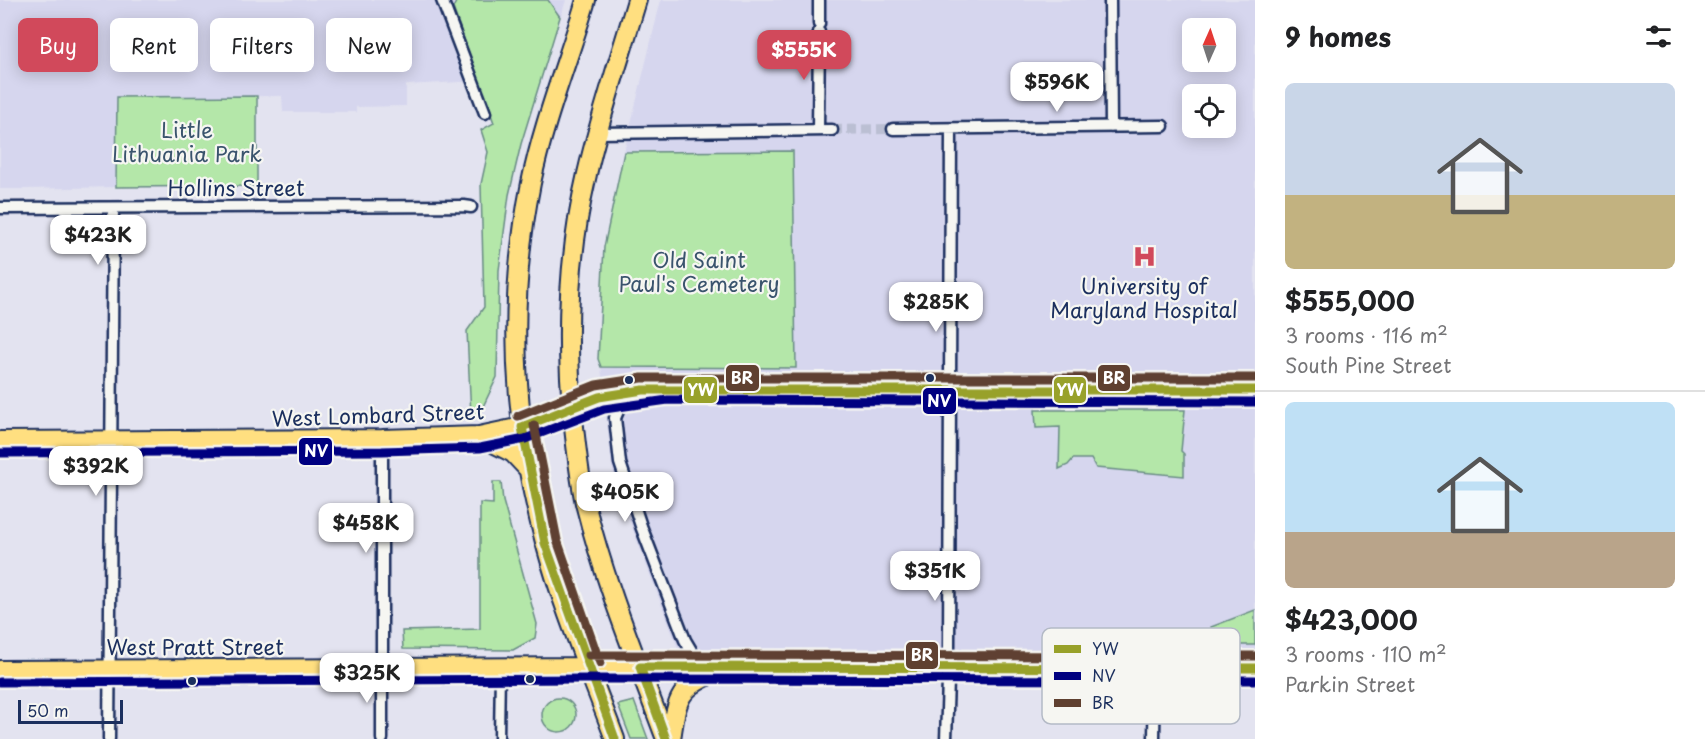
<!DOCTYPE html>
<meta charset="utf-8">
<style>
body{margin:0;font-family:"Playpen Sans",sans-serif;background:#f2f2f2;color:#202124;height:100vh;display:flex;flex-direction:column;font-size:22px;white-space:nowrap}
*{box-sizing:border-box;margin:0}
p{font-size:20px;color:#757577}
.icon{flex:none;width:33px;height:33px;fill:none;stroke:currentColor;stroke-width:2;stroke-linecap:round;stroke-linejoin:round}
.map{position:relative;flex:1;overflow:hidden}
.side{display:flex;flex-direction:column;background:#fff;width:450px}
.side>*{flex:none}
.banner{position:absolute;left:18px;top:18px;width:570px;height:54px;display:flex;gap:12px}
.needle{width:39px;rotate:3deg}
.controls{position:absolute;left:1182px;top:18px;display:grid;gap:12px}
.controls a{display:grid;place-items:center;width:54px;height:54px;border-radius:9px;background:#fff;box-shadow:0 3px 15px #0003;font-size:30px}
.scale{position:absolute;left:18px;bottom:15px;width:105px;box-sizing:border-box;padding-left:6px;border:3px solid #1b2f5e;border-top:0;font-size:16px;line-height:21px;white-space:nowrap;color:#1b2f5e;-webkit-text-stroke:4px #f6f6f2;paint-order:stroke}
.price{position:absolute;translate:-50% -51px;padding:0 14px;border-radius:12px;background:#fff;color:#222;font-size:20px;line-height:39px;filter:drop-shadow(0 2px 3px #0008)}
.price::after{content:'';position:absolute;left:50%;top:36px;width:18px;height:14px;margin-left:-9px;background:inherit;clip-path:polygon(0 0,100% 0,50% 100%)}
.price.active{background:#d1495b;color:#fff}
ul{padding:0;list-style:none}
li{display:grid;align-content:center;gap:12px;height:318px;padding:0 30px}
li+li{border-top:2px solid #e0e0e0}
li span{display:grid;place-items:center;height:186px;border-radius:9px;color:#555}
li>.icon{margin-inline-start:auto}
span .icon{width:108px;height:108px;fill:#fffc;stroke-width:1}
li b{font-size:26px}
h2{display:flex;justify-content:space-between;align-items:center;height:72px;padding:0 30px;font-size:26px}
.pill{padding:0 21px;border-radius:9px;background:#fff;box-shadow:0 3px 15px #0003;font-size:21px;line-height:54px}
.pill.active{background:#d1495b;color:#fff}
main{display:flex;flex:1;min-height:0}
.map>svg:first-child{display:block}
.built{fill:#d6d6ee;fill-rule:evenodd}
.green{fill:#b4e7a9;stroke:#688b84;stroke-width:1.5}
.lines{fill:none;stroke-linecap:round;stroke-linejoin:round}
.minor-tunnel{stroke:#bbbfd3;stroke-width:10;stroke-dasharray:10 5;stroke-linecap:butt}
.pedestrian-casing{stroke:#1b2f5e;stroke-width:13}
.minor-casing{stroke:#1b2f5e;stroke-width:15}
.primary-casing{stroke:#1b2f5e;stroke-width:22}
.pedestrian{stroke:#f6f6f2;stroke-width:8}
.minor{stroke:#f6f6f2;stroke-width:10}
.primary{stroke:#ffdf80;stroke-width:18}
.bus-1-casing{stroke:#f6f6f2;stroke-width:14}
.bus-2-casing{stroke:#f6f6f2;stroke-width:14}
.bus-3-casing{stroke:#f6f6f2;stroke-width:14}
.bus-1{stroke:#98a12a;stroke-width:9}
.bus-2{stroke:#000080;stroke-width:9}
.bus-3{stroke:#5f4030;stroke-width:9}
.bus-dot{fill:#1b2f5e;stroke:#f6f6f2;stroke-width:2}
.labels{text-anchor:middle;dominant-baseline:central;stroke-width:4.5;stroke-linejoin:round;paint-order:stroke}
.park-label{font-size:21px;fill:#3a546d;stroke:#f6f6f2}
.street-label{font-size:21px;fill:#1b2f5e;stroke:#f6f6f2}
.poi-label{font-size:21px;fill:#1b2f5e;stroke:#f6f6f2}
.key{fill:#f6f6f2;stroke:#b4bac6;stroke-width:1.5}
.key-label{font-size:16px;fill:#1b2f5e}
.line-badge{stroke:#f6f6f2;stroke-width:2}
.badge-label{font-size:16px;text-anchor:middle;font-weight:bold;fill:#fff}
</style>
<main>
<div class="map">
<svg width="1255" height="739" viewBox="0 0 1255 739">
<rect width="100%" height="100%" fill="#e3e3f0"/>
<filter id="ink" filterUnits="userSpaceOnUse"><feTurbulence type="fractalNoise" baseFrequency=".0167" numOctaves="2"/><feDisplacementMap in="SourceGraphic" scale="12" xChannelSelector="R" yChannelSelector="G"/><feConvolveMatrix kernelMatrix="1 2 1 2 8 2 1 2 1" color-interpolation-filters="sRGB"/></filter>
<g filter="url(#ink)">
<path class="built" d="M0,0H566L521,144L494,124L479,81L406,85V106L356,107V112H283L282,96L118,97L116,187L26,189H0Z
M661,0H1255V653L679,651L622,501L612,467L601,367L796,368L793,151L624,152ZM1192,28H1226V62H1192ZM1192,94H1226V128H1192Z"/>
<path class="green" d="M457,0H548L560,17L521,144L509,195L499,270L497,377L479,415L471,416L467,331L484,307L481,184L488,152L481,130L494,123L453,8Z
M257,96V186L116,187L117,97Z
M793,151L796,368L601,367L598,359L604,247L624,152Z
M1035,410H1185L1181,451L1184,454V476L1096,468L1091,459H1073L1068,465L1059,469L1060,427L1036,428Z
M493,482H501L503,501L537,624L535,638L513,650L403,649L402,631L480,629V503L493,504Z
M1255,610V645H1212L1211,627Z
M542 715a17 17 0 1 1 34 0a17 17 0 1 1-34 0Z
M634,701L648,739H631L618,705Z"/>
<g class="lines">
<path class="minor-tunnel" d="M832,130L893,129"/>
<defs>
<path id="pedestrian" d="M499,739L500,668"/>
<path id="minor" d="M442,0L485,113
M1110,0L1111,127
M819,24V0
M893,129L1163,126
M818,130L819,32
M597,133L832,130
M0,208L464,206L471,207
M635,395L620,406L615,418L620,463L641,526L685,640L701,667
M109,739L113,208
M382,739V439
M946,739L949,651L951,129
M1154,739L1155,668"/>
<path id="primary" d="M586,0C568,61 544,120 531,183C507,303 513,424 545,542C563,609 591,674 615,739
M637,0C620,58 600,116 587,174C568,255 565,336 573,418C576,446 579,475 585,503C605,584 637,661 666,739
M479,436L513,453L529,470
M0,441L382,439L479,436L522,427L601,397L643,390L668,388L1255,390
M0,670L589,667L1255,668
M671,739C677,698 678,687 719,671"/>
</defs>
<use href="#pedestrian" class="pedestrian-casing"/>
<use href="#minor" class="minor-casing"/>
<use href="#primary" class="primary-casing"/>
<use href="#pedestrian" class="pedestrian"/>
<use href="#minor" class="minor"/>
<use href="#primary" class="primary"/>
<defs>
<path id="bus-1" d="M522,427L599,397L643,390H1255
M522,427L545,543L615,739
M666,739L640,667L1255,668"/>
<path id="bus-2" d="M0,453L382,451L480,448L525,439L604,409L668,400L1255,402
M0,682L589,679L1255,680"/>
<path id="bus-3" d="M518,416L596,385L642,378H1255
M534,425L557,540L600,663
M589,655L1255,656"/>
</defs>
<use href="#bus-1" class="bus-1-casing"/>
<use href="#bus-2" class="bus-2-casing"/>
<use href="#bus-3" class="bus-3-casing"/>
<use href="#bus-1" class="bus-1"/>
<use href="#bus-2" class="bus-2"/>
<use href="#bus-3" class="bus-3"/>
</g>
</g>
<defs>
<symbol id="hospital-bare" viewBox="-9 -9 18 18"><path d="M-5-5h3v3.5h4V-5h3V5h-3V1.5h-4V5h-3Z" fill="#d1495b" stroke="#f6f6f2" stroke-width="2.5" paint-order="stroke"/></symbol>
</defs>
<g fill-rule="evenodd">
<use href="#hospital-bare" x="1128" y="240" width="33" height="33"/>
</g>
<g class="bus-dot">
<circle cx="930" cy="378" r="5"/>
<circle cx="629" cy="380" r="5"/>
<circle cx="530" cy="679" r="5"/>
<circle cx="192" cy="681" r="5"/>
</g>
<g class="labels">
<g class="park-label">
<text x="187" y="129">Little<tspan x="187" dy="24">Lithuania Park</tspan></text>
<text x="699" y="259">Old Saint<tspan x="699" dy="24">Paul's Cemetery</tspan></text>
</g>
<g class="street-label">
<text x="236" y="187">Hollins Street</text>
<text transform="translate(378 414) rotate(-2)">West Lombard Street</text>
<text x="195" y="646">West Pratt Street</text>
</g>
<g class="poi-label">
<text x="1144" y="285">University of<tspan x="1144" dy="24">Maryland Hospital</tspan></text>
</g>
</g>
<rect x="1042" y="628" width="198" height="96" rx="9" class="key"/>
<rect x="1054" y="645" width="27" height="8" fill="#98a12a"/>
<rect x="1054" y="672" width="27" height="8" fill="#000080"/>
<rect x="1054" y="699" width="27" height="8" fill="#5f4030"/>
<g class="key-label">
<text x="1092" y="655">YW</text>
<text x="1092" y="682">NV</text>
<text x="1092" y="709">BR</text>
</g>
<g class="line-badge">
<rect x="725" y="364" width="35" height="28" rx="6" fill="#5f4030"/>
<rect x="1097" y="364" width="34" height="28" rx="6" fill="#5f4030"/>
<rect x="683" y="376" width="35" height="28" rx="6" fill="#98a12a"/>
<rect x="1053" y="376" width="34" height="28" rx="6" fill="#98a12a"/>
<rect x="922" y="387" width="35" height="28" rx="6" fill="#000080"/>
<rect x="298" y="437" width="35" height="29" rx="6" fill="#000080"/>
<rect x="905" y="641" width="34" height="29" rx="6" fill="#5f4030"/>
</g>
<g class="badge-label">
<text x="742" y="384">BR</text>
<text x="1114" y="384">BR</text>
<text x="701" y="396">YW</text>
<text x="1070" y="396">YW</text>
<text x="939" y="407">NV</text>
<text x="316" y="457">NV</text>
<text x="922" y="661">BR</text>
</g>
</svg>
<div class="controls">
<a><svg class="needle" viewBox="-14 -14 28 28"><path d="M0-13l5 13h-10z" fill="#e53935"/><path d="M0 13l5-13h-10z" fill="#757577"/></svg></a>
<a><svg class="icon" aria-label="locate" viewBox="0 0 24 24"><circle cx="12" cy="12" r="6"/><path d="M12 2v4M12 18v4M2 12h4M18 12h4"/></svg></a>
</div>
<div class="scale">50 m</div>
<b class="price active" style="left:804px;top:81px">$555K</b>
<b class="price" style="left:1057px;top:113px">$596K</b>
<b class="price" style="left:98px;top:266px">$423K</b>
<b class="price" style="left:936px;top:333px">$285K</b>
<b class="price" style="left:96px;top:497px">$392K</b>
<b class="price" style="left:625px;top:523px">$405K</b>
<b class="price" style="left:366px;top:554px">$458K</b>
<b class="price" style="left:935px;top:602px">$351K</b>
<b class="price" style="left:367px;top:704px">$325K</b>
<div class="banner">
<a class="pill active">Buy</a>
<a class="pill">Rent</a>
<a class="pill">Filters</a>
<a class="pill">New</a>
</div>
</div>
<section class="side">
<h2>9 homes<svg class="icon" aria-label="filters" viewBox="0 0 24 24"><path d="M4 7h16M4 17h16"/><circle cx="9" cy="7" r="2"/><circle cx="15" cy="17" r="2"/></svg></h2>
<ul>
<li><span style="background:linear-gradient(#c9d6e8 60%,#c2b280 0)"><svg class="icon" aria-label="home" viewBox="0 0 24 24"><path d="M3 11l9-7 9 7M6 9v11h12V9"/></svg></span><div><b>$555,000</b><p>3 rooms · 116 m²</p><p>South Pine Street</p></div></li>
<li><span style="background:linear-gradient(#bfe0f5 70%,#b9a48a 0)"><svg class="icon" aria-label="home" viewBox="0 0 24 24"><path d="M3 11l9-7 9 7M6 9v11h12V9"/></svg></span><div><b>$423,000</b><p>3 rooms · 110 m²</p><p>Parkin Street</p></div></li>
</ul>
</section>
</main>
